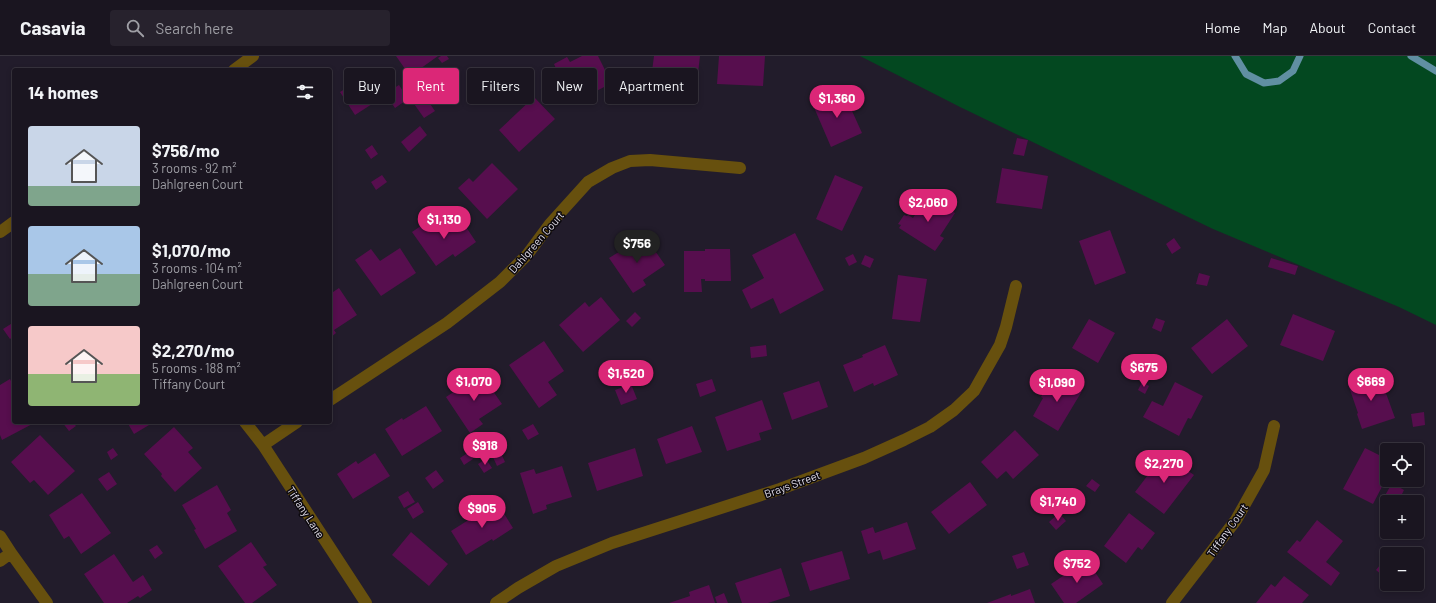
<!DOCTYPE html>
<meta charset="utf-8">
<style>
body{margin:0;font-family:Barlow,sans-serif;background:#27222d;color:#f1f3f6;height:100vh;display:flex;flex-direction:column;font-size:15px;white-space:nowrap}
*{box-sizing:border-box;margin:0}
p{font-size:13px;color:#9f9fa5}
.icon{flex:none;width:22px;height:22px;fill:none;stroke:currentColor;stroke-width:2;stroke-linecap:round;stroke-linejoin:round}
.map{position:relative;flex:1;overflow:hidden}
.drawer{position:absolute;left:12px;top:12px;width:320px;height:356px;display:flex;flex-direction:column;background:#1a1520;border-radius:4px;box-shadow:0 2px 6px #0003,0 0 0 1px #38343e}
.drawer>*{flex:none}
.guide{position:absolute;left:344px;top:12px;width:380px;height:36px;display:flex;gap:8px}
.fabs{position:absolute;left:1380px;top:387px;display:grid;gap:8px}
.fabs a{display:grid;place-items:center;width:44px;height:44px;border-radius:4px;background:#1a1520;box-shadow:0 2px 6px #0003,0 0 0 1px #38343e;font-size:20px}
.price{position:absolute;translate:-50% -34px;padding:0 9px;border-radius:14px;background:#db2777;color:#fff;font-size:13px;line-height:26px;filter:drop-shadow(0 1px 2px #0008)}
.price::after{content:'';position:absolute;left:50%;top:24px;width:12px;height:9px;margin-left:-6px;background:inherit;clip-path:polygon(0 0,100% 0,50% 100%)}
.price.selected{background:#222;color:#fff}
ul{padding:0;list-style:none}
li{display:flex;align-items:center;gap:12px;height:100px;padding:0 16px}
li span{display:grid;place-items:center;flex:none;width:112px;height:80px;border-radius:4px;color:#555}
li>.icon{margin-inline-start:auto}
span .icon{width:48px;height:48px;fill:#fffc;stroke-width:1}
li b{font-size:17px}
h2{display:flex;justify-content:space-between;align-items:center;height:48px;padding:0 16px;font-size:17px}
.chip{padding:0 14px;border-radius:4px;background:#1a1520;box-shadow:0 2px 6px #0003,0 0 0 1px #38343e;font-size:14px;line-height:36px}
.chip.selected{background:#db2777;color:#fff}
header{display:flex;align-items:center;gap:24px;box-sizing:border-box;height:56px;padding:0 20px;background:#1a1520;border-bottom:1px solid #38343e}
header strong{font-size:19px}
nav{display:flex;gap:22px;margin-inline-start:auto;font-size:14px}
.search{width:280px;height:36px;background:#27222d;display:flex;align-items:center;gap:10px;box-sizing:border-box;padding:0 14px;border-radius:4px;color:#9f9fa5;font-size:15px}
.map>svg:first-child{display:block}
.green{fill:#034820}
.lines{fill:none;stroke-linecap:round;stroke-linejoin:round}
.stream{stroke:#608fa2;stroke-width:7}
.building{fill:#570e4e}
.minor{stroke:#67500e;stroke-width:12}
.labels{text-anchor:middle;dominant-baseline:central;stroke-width:3;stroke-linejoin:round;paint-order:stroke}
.street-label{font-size:11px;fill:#e1dde7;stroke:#0b080e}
</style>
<header>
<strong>Casavia</strong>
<div class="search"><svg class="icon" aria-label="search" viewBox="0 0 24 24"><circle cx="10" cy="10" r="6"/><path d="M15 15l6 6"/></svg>Search here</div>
<nav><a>Home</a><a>Map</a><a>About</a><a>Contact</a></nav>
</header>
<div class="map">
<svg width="1436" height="547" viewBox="0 0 1436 547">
<rect width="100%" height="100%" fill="#221c2b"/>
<path class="green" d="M860,0H1436V269L1399,251L1213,173L960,51Z"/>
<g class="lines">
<path class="stream" d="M1235,0L1246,18L1264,27L1279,25L1293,15L1300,0
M1411,0L1436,15"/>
</g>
<path class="building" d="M396,0H438L410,20Z
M441,0H447L449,3L442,7L438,2Z
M582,0H598L609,22L605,24L608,29L575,46L572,41L560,47L549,25L559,19L554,8L567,1L570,6Z
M654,0H700L697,26L651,23Z
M719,0H765L763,30L717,28Z
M372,16L386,37L399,29L408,43L395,52L386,39L355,59L340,36Z
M843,35L862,77L831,91L813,49Z
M423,38L435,55L424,62L412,45Z
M534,41L555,63L519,96L499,74Z
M420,70L427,79L409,96L401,86Z
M1017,82L1028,84L1024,100L1013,98Z
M372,89L378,98L371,103L365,94Z
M492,107L518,133L487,163L458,132L469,122L473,126Z
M1002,112L1048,120L1042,153L996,147Z
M382,119L387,126L376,134L371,126Z
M835,119L863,131L842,175L816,163Z
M928,139L955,157L940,180L944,182L935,195L899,172L901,169L898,168L904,159L907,160L908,159L913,162Z
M458,159L476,186L455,201L453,198L436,210L412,176L428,165L435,174Z
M1110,174L1126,217L1095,229L1079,185Z
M795,177L824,234L780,258L773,242L751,253L742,234L764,222L752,199Z
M646,182L665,209L643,224L646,229L633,237L609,202L622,194L624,197Z
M1174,182L1181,192L1172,198L1166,188Z
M400,192L416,217L381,240L355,204L371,193L380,205Z
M705,193H730L731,225H705V223H701L702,236H684V195H705Z
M853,198L857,206L849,210L845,202Z
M865,199L874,203L870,212L861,208Z
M1271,202L1298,210L1295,219L1268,211Z
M1199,217L1210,220L1207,230L1196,228Z
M898,219L927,223L920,266L892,263Z
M339,232L357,259L334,274L336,277L330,282V238Z
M601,241L620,264L583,296L559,269L585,246L589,251Z
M635,256L641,262L632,271L626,265Z
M1293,258L1335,275L1323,305L1280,289Z
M1156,262L1165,265L1161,276L1152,272Z
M1089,263L1115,277L1098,307L1072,292Z
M1227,263L1248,290L1212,318L1191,292Z
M14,266V280L10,283L3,273Z
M544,285L564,315L548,326L557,339L539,352L509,309Z
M766,289L767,300L751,302L750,291Z
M885,289L898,319L874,330L873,327L854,336L843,309L863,301L862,299Z
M481,318L502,348L479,363L483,368L470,377L446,341Z
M1379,318L1395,362L1362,373L1357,358L1358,357L1348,328Z
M1054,319L1082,335L1058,375L1033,360L1043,342L1041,341Z
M10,323L14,331V366H36L2,384L0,379V329Z
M712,323L716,335L700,341L696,328Z
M819,325L828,351L792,364L783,337Z
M1142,326L1149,330L1145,338L1138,334Z
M1175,326L1203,340L1191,363L1188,362L1179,380L1143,361L1152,345L1163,350Z
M631,328L637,343L621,349L615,334Z
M762,344L772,373L759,377L761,384L727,395L715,361Z
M426,350L442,375L402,400L385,373L402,362L403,364Z
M1424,356L1425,369L1413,371L1411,358Z
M62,366H72L76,370L69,375Z
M127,366H154L134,378Z
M533,368L539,378L528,384L522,374Z
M692,370L702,396L666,408L657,383Z
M174,371L193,392L188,396L202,412L175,436L161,420L162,418L144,398Z
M1015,374L1039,399L1013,423L1006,415L997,423L981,406Z
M40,379L75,415L48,439L34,424L30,427L11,406Z
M113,392L118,399L111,404L107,396Z
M635,392L643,420L597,435L588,407Z
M1365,392L1387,403V421L1373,448L1343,433Z
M500,395L505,406L497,410L492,399Z
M469,396L473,403L464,409L460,402Z
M375,397L390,420L353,443L337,418L356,405L358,408Z
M1164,398L1194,419L1164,458L1135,436Z
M486,403L492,412L484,417L478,408Z
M562,410L572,441L546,449L547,453L533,458L520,417L534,413L536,418Z
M436,414L444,425L433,433L425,422Z
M109,416L117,428L107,435L98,423Z
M1092,423L1100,429L1095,436L1086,430Z
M970,426L987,449L949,478L931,456Z
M1392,427L1404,434L1398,446H1387V448L1382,445Z
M217,429L231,454L227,457L237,475L205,493L194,474L196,473L182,449Z
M408,435L415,446L404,452L398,441Z
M82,437L111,477L81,498L69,480L64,483L49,459Z
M418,446L424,456L413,463L407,453Z
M497,446L513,472L493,485L492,483L466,499L451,475Z
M1059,457L1066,465L1056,474L1049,466Z
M1129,457L1155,477L1142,494L1138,491L1126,507L1104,490Z
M1317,464L1343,485L1326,506L1340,517L1331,530L1287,496L1297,484L1300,486Z
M907,466L916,493L883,504L880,494L868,498L861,475L873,471L875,477Z
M411,476L448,508L429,530L392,499Z
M251,486L267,509L263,511L277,529L252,547H245L218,510Z
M157,489L163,497L155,503L149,494Z
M842,495L850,523L810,535L801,507Z
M1024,496L1029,509L1017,513L1012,500Z
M114,498L133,526L143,519L152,534L140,542L138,540L127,547H104L84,518Z
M1087,504L1103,528L1076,547H1064L1051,528Z
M1384,504L1387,507V512L1382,519L1376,514Z
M781,512L790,540L768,547H742L735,527Z
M1284,520L1309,539L1302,547H1256L1271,528L1275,531Z
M709,529L715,547H669L690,540L689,536Z
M1030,533L1035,547H987L1011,538V540Z
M724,537L728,547H717L715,541Z"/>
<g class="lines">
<path class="minor" d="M234,14L253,0
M0,176L14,166
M330,344L447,267L500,226L527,199L550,168L588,126L612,112L630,105L650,104L740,112
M245,366L263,389L366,547
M263,389L297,366
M0,480L11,497L47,547
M0,505L11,497
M496,547L518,532L556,510L612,487L780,433L864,402L904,384L930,371L954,354L974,335L1000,289L1006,271L1016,230
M1172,547L1236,464L1264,414L1274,370"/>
</g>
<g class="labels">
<g class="street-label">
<text transform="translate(536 186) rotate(-49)">Dahlgreen Court</text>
<text transform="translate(792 428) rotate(-20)">Brays Street</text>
<text transform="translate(306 456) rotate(57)">Tiffany Lane</text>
<text transform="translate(1227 474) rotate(-55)">Tiffany Court</text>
</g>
</g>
</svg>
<div class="fabs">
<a><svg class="icon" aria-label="locate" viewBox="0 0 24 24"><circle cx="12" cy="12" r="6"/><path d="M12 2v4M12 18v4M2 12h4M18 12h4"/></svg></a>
<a>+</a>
<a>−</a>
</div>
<b class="price" style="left:837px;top:63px">$1,360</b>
<b class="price" style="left:928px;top:167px">$2,060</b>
<b class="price" style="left:444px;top:184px">$1,130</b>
<b class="price selected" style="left:637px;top:208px">$756</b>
<b class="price" style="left:1144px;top:332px">$675</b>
<b class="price" style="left:626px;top:338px">$1,520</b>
<b class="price" style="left:474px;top:346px">$1,070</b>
<b class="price" style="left:1371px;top:346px">$669</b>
<b class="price" style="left:1057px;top:347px">$1,090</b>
<b class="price" style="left:485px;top:410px">$918</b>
<b class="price" style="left:1164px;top:428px">$2,270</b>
<b class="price" style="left:1058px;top:466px">$1,740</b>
<b class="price" style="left:482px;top:473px">$905</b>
<b class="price" style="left:1077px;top:528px">$752</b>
<div class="guide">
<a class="chip">Buy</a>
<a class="chip selected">Rent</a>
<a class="chip">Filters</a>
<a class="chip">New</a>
<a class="chip">Apartment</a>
</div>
<section class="drawer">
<h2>14 homes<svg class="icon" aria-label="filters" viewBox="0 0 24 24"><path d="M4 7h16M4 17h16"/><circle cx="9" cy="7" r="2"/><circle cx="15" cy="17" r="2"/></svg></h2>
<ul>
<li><span style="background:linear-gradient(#c9d6e8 75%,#7fa58c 0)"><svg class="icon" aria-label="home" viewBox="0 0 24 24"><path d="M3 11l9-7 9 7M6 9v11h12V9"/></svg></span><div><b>$756/mo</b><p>3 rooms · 92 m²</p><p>Dahlgreen Court</p></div></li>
<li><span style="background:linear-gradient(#a9c7e8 60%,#7fa58c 0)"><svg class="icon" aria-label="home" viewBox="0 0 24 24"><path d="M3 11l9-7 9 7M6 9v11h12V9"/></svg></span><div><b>$1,070/mo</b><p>3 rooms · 104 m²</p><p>Dahlgreen Court</p></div></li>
<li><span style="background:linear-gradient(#f6c9c9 60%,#8fb573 0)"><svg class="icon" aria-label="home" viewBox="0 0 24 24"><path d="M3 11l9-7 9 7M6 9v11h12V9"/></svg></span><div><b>$2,270/mo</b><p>5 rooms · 188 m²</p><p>Tiffany Court</p></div></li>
</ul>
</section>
</div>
